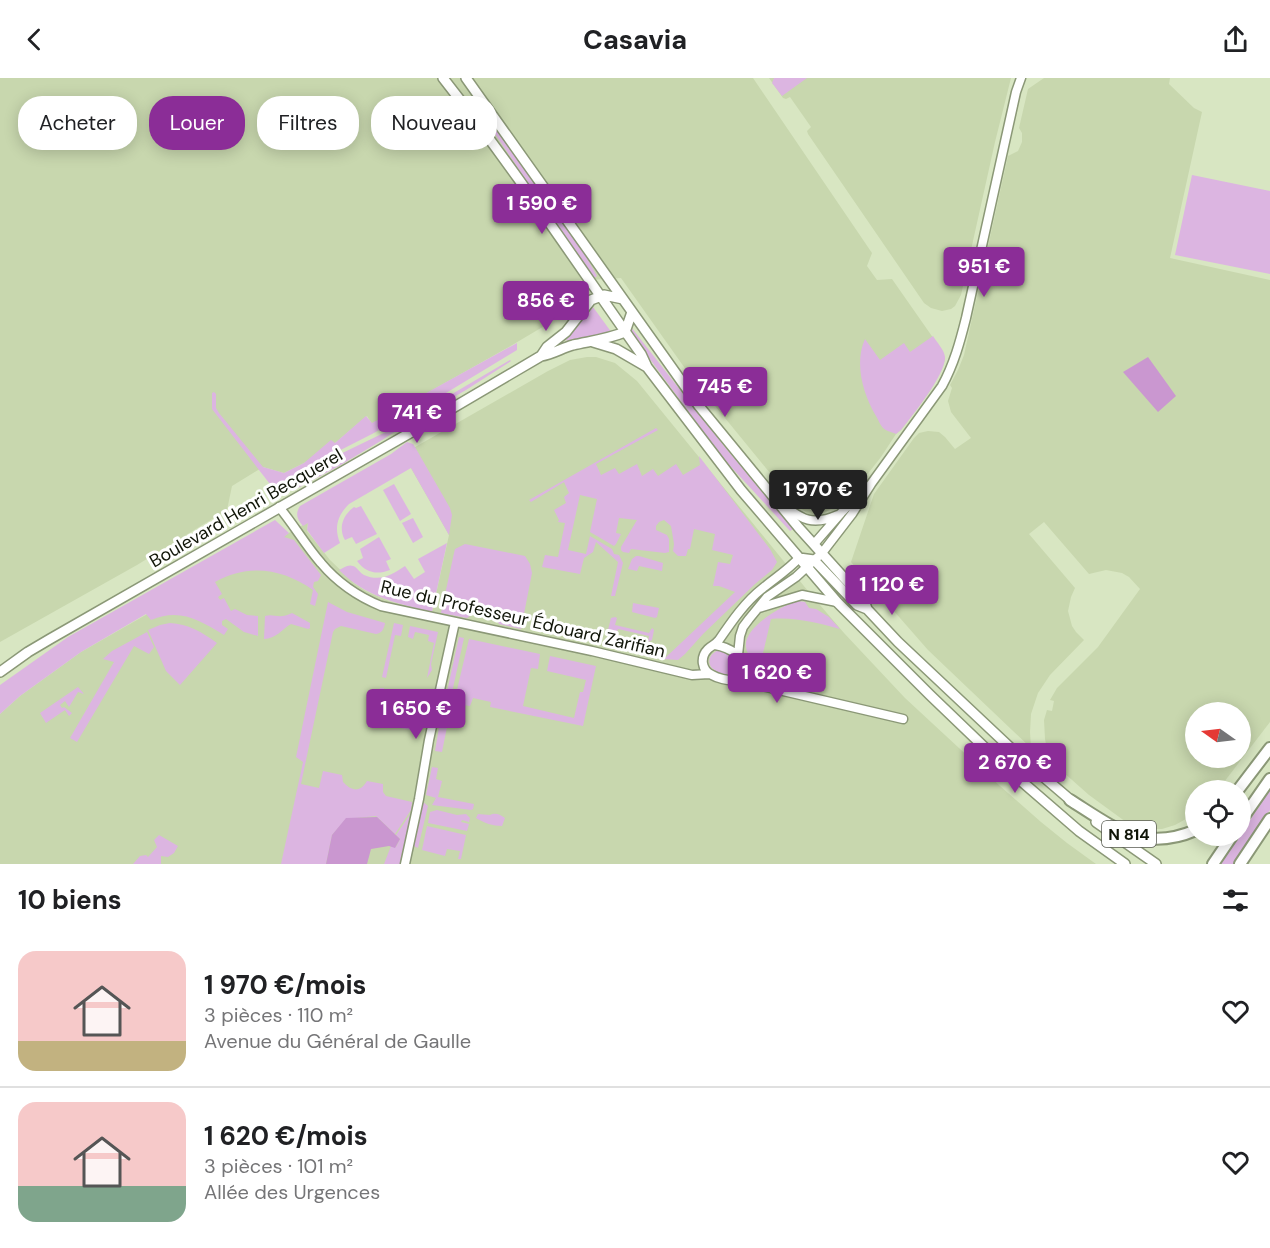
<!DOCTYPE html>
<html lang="fr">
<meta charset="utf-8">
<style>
body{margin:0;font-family:"DM Sans",sans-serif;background:#f2f2f2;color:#202124;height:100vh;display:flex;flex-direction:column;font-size:22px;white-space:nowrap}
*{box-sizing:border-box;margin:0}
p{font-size:20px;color:#757577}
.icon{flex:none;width:33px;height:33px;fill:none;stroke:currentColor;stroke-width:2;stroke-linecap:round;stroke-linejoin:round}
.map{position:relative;height:786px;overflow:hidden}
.panel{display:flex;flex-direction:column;background:#fff;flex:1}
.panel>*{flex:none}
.hud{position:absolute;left:18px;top:18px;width:600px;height:54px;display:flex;gap:12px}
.needle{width:39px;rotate:284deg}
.tools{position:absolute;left:1185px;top:624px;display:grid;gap:12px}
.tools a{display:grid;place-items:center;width:66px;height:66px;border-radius:50%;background:#fff;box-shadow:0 3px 15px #0003;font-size:30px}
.price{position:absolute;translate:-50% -51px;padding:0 14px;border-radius:6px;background:#8b2d97;color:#fff;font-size:20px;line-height:39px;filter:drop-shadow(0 2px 3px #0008)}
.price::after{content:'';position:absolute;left:50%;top:36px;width:18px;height:14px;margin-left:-9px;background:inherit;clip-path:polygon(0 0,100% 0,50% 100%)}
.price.selected{background:#222;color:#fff}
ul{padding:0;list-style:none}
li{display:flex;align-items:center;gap:18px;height:150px;padding:0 18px}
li+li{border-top:2px solid #e0e0e0}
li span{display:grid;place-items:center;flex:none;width:168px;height:120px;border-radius:18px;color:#555}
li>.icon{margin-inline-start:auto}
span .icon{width:72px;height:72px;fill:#fffc;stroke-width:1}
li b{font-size:26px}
h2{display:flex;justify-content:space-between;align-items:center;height:72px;padding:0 18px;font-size:26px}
.chip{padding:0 21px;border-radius:24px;background:#fff;box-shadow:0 3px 15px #0003;font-size:21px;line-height:54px}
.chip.selected{background:#8b2d97;color:#fff}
header{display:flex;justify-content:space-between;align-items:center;height:78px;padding:0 18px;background:#fff;font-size:27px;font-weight:700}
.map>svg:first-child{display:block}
.built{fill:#c8d7ae;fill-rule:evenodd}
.green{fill:#dcb5e1}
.water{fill:#ca97d0}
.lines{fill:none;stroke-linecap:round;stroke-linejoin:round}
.tertiary-casing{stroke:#8b9877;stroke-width:11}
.secondary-casing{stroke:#8b9877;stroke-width:12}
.trunk-casing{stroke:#8b9877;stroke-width:14}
.tertiary{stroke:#fff;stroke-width:8}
.secondary{stroke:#fff;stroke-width:9}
.trunk{stroke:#fff;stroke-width:10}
.labels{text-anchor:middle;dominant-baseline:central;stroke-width:6;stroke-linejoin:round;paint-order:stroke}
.shield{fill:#fff;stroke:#585b52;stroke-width:1.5}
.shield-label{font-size:16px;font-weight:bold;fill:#101508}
.street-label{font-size:18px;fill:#101508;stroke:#fff}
</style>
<header><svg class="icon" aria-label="back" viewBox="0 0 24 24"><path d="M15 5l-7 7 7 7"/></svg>Casavia<svg class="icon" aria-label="share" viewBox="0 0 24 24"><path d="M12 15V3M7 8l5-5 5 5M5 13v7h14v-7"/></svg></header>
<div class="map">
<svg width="1270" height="786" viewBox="0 0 1270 786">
<rect width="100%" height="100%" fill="#d8e6c2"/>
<path class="built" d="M0,0H753L872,175L867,188L877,202L892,201L943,274L945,281L943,288L930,313L901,352L896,356L881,379L851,417L838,427L822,436H808L797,427L788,417L689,296L621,200L573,203L571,217L569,223L551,244L507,270L372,346L367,338L335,365L304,385L284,395L263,389L232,408L227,432L137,487L0,564Z
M769,0H1011L995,64L961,217L955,228L951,231L942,233L931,230L924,225L808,56L807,53L811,49L790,19L786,21L783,20Z
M1044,0H1170L1169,6L1194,30L1202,34L1170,180L1270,202V644L1218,712H1196L1195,736L1175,747L1162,751H1150L1126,744L1089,717L1054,686L1047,671L1045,661L1044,642L1047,632L1052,633L1054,623L1050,622L1057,610L1098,569L1140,511L1129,499L1122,495L1106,492L1089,496L1044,444L1029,456L1075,510L1071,519L1068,533L1072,548L1076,554L1084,562L1050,597L1038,615L1031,636L1030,654L1031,670L928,572L851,484L874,416L914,360L919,355L928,353L939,354L945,359L955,371L971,360L951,334L948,323L952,310L950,307L958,292L964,277L1008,78L1018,73L1022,64V55L1019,50L1028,11ZM1196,634H1240V680H1196Z
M587,279H596L615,285L637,303L808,513L844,555L905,620L1000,708L1041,744L1067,765L1096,786H0V636L20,618L81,574L308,444L307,453L330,482L354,505L366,513L389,523L432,534L449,457L403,376L548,293L570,282Z"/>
<path class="green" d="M774,0H807L782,18L772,5Z
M474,18L580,168L597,198L593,201L472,22Z
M1192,97L1270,113V196L1175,177Z
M593,229L612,255L568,263L566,262Z
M631,249L724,368L793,451L790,453L721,378L630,254Z
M933,258C937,265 944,271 945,279C946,296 912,338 901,352L896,356C892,354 886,353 883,350C880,347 878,341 876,338C863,316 854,285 865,261L880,282L904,265L910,274Z
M517,265V272L446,315L372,356L321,382L277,412L273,410L212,331V315L214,314L216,316V330L219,335L263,389L284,395L304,385L331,362L335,365L366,338L372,345Z
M510,282L511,283L466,312L399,351L379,364L339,388L292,413L290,408L330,381L394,350Z
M656,350L658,352L596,386L601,397L615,390L619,396L637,386L642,398L653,391L658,398L676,386L683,397L700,387L699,378L770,471L777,484L772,492L755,506L703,556L685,576L678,582L664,581L735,514L719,508H713L718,484L730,486L733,477L712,472L715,456L694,451L690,471H688L686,478H678L673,473L674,466L671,448L664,442L659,444L656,448V452L667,457L669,461V474L665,475L631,471L629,475L623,474L621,472V469L637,442L619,440L616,455L621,456L616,466L614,468L590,454L597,421L580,417L568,472L586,476L590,458L612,471L614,476L619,477L623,485L615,518H611L618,484L596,464L593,474L584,480L580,496L542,489L545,477L558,479L565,445L558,444L559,442L554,432L566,425L564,419L569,415L564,404L531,424L529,422Z
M407,364L413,366L415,369L450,430L452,437L449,457L411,390L349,426C337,438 334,450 340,465L324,475L307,452L308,445L303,448C297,441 295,436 300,428L391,376Z
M394,406L411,436L400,443L383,412Z
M361,428L377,456L356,466L352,459L345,462C338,450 343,437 354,429L356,430Z
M413,440L423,459L413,465L402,445Z
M275,442L289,455L284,459L294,462L321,497L318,503L314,504L313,509L318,516L315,528L310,526L313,512C283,491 249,485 215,504L222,516L218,519L220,522L224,520L231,533L235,531L247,537L258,538V558L244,554L226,541L222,543V547L228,551L224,557C199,542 180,530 151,542L146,536L81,574L20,618L0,636V607L68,559Z
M379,459L391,481L386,483L390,492C377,497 366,495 357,483L363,480L360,471Z
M447,465L432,534C396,525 366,519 339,492C343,490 348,486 353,488C357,489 360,495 364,497C380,504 392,497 405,488L414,501L425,494L418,481Z
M465,466L525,478L530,486L532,495L521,551L499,546L498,544L500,533L472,527L470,538L467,540L441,535L454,475L455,471Z
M636,478H639L663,485L662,493L639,488L637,493L628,491L632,481Z
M798,523L805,524L809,530L816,531L829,539L840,551C817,545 796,539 771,541L760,588C754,582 747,578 746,569C743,550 782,527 798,523Z
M328,524L347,534L385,545C384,551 382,555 376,556L341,548L335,551L333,554L301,706L319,710L323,693L342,697L343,704C351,713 360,715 367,703L383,706V714L386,718L412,724L411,732L395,756L376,738L346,741L332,757L326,786H281L303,684L296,679Z
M633,525L659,530L657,539L655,540L632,534Z
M292,535L310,545V550L308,551L291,546C282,551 276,561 264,561L265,538C274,535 279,542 292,535Z
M615,539L617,540L615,547L649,555L652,550L654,552L652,562L648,564L649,558L618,551L616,557L607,556L611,540Z
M170,545C188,546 202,554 217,565L180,607L166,593L148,552L160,547Z
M394,545L403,547L401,558L395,557L386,600L382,599Z
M410,548L438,554L431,586L432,592L427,600L434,565L428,563L429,557L415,554L413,561L408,559Z
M147,554L154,569L149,576L134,568L77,664L70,660L114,584L103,581L112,573Z
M459,559L464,560L451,619L446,618Z
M469,561L540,576L538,591L531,590L523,628L574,640L580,614H583L586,602L547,593L550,578L596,588L583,648L490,629L491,624L473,620L470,628L457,626L459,617L456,616Z
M719,572H726C732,579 740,584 738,594C729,599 718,596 711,589C707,581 711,575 719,572Z
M78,609L84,616L78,614L69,629L65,623L60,627L62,630L64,629L72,635L69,638L65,632L46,645L40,635Z
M380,610H384L381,628L419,636L415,653L372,644L375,639H377L379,630L376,629Z
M441,638L449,639L442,674L435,673Z
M432,689L438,690L436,701L442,703L438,719L474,726L473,731L471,732C458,730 445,729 432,727L436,720L426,717Z
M1270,712V732L1234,786H1221Z
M422,723L428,728L418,770L412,767Z
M437,732L457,737L466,736L470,740L469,744L462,742L461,744L469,746L467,753L428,745L430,734Z
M411,735L401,786H384L391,768L396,769L400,761L396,757Z
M478,736L490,737C495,734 501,737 505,740L502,748C493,748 484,745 476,740Z
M427,748L466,757L461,781H458L460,773L447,771L445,778L422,772Z
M159,757L178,768L174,775L168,779L161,778V786H133L140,778L146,777L148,779L157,769L154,762Z"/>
<path class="water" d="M1148,279L1176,318L1158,334L1123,294Z
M377,739L400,761L395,770L389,768L371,771L367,786H326L332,757L346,740Z"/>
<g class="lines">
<defs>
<path id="tertiary" d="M782,426C802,442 813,448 838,437
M279,429C294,447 306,468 321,485C337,504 359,519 381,528L592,573L692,597L709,596
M814,466L841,435L860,416
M759,530L802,517L837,524
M715,567C728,569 749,579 741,596C739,599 737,601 734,602C728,603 717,600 712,597C701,592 700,579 708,571C712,567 715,567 719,562C732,543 745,524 763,510C775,500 788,492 799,480
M738,577L740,558L743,549L749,541L767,519L796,499L822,475L852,436L871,406L942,308C954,286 960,264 966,240L1016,14L1021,0
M766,609L903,641
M405,786L419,721L429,662L455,544"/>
<path id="secondary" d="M443,0C513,89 576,184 641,276L647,289L741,412L837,524L930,617L1005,689L1079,753L1125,786
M466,0L699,328L799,450L864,522L867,531
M593,264L616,271L647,289
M541,278L547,269L566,254L591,222L604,217L623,221
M799,480L814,482L857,527L867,531L898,564L1018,677L1074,725
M0,594L28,574L50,561L422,348L541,278C553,276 562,270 573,267C591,263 608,261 625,254L632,234
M1096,744L1156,786"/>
<path id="trunk" d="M1238,712L1270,670
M1070,722C1113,749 1143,775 1196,752
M1240,744L1270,701
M1213,786L1232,758
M1240,786L1270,741"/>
</defs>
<use href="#tertiary" class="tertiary-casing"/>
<use href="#secondary" class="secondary-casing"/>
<use href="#trunk" class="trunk-casing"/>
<use href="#tertiary" class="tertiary"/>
<use href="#secondary" class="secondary"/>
<use href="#trunk" class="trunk"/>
</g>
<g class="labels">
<rect class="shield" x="1102" y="743" width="54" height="26" rx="4.5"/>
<g class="shield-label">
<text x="1129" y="756">N 814</text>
</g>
<g class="street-label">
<text transform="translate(246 430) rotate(-30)">Boulevard Henri Becquerel</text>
<text transform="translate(523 541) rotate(13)">Rue du Professeur Édouard Zarifian</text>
</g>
</g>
</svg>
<div class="tools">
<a><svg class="needle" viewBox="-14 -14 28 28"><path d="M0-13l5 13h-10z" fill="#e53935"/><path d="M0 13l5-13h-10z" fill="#757577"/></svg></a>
<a><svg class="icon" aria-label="locate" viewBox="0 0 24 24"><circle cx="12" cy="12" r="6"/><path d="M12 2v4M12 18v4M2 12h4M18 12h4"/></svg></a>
</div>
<b class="price" style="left:542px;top:157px">1 590 €</b>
<b class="price" style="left:984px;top:220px">951 €</b>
<b class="price" style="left:546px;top:254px">856 €</b>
<b class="price" style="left:725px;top:340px">745 €</b>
<b class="price" style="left:417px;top:366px">741 €</b>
<b class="price selected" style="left:818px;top:443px">1 970 €</b>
<b class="price" style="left:892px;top:538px">1 120 €</b>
<b class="price" style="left:777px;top:626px">1 620 €</b>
<b class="price" style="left:416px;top:662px">1 650 €</b>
<b class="price" style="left:1015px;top:716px">2 670 €</b>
<div class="hud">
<a class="chip">Acheter</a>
<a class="chip selected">Louer</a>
<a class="chip">Filtres</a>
<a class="chip">Nouveau</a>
</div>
</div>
<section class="panel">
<h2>10 biens<svg class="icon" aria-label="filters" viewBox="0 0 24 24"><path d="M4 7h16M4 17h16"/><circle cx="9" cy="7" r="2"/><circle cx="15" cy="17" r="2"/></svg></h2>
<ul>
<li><span style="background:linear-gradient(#f6c9c9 75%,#c2b280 0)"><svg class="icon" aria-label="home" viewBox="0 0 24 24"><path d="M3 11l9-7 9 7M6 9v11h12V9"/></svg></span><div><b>1 970 €/mois</b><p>3 pièces · 110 m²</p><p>Avenue du Général de Gaulle</p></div><svg class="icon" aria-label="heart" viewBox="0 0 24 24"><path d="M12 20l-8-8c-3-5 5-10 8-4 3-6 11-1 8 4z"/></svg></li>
<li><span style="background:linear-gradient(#f6c9c9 70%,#7fa58c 0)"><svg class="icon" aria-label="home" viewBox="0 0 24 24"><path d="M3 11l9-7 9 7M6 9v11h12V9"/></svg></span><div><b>1 620 €/mois</b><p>3 pièces · 101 m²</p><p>Allée des Urgences</p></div><svg class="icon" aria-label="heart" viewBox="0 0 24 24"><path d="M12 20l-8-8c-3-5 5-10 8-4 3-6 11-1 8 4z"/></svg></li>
</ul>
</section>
